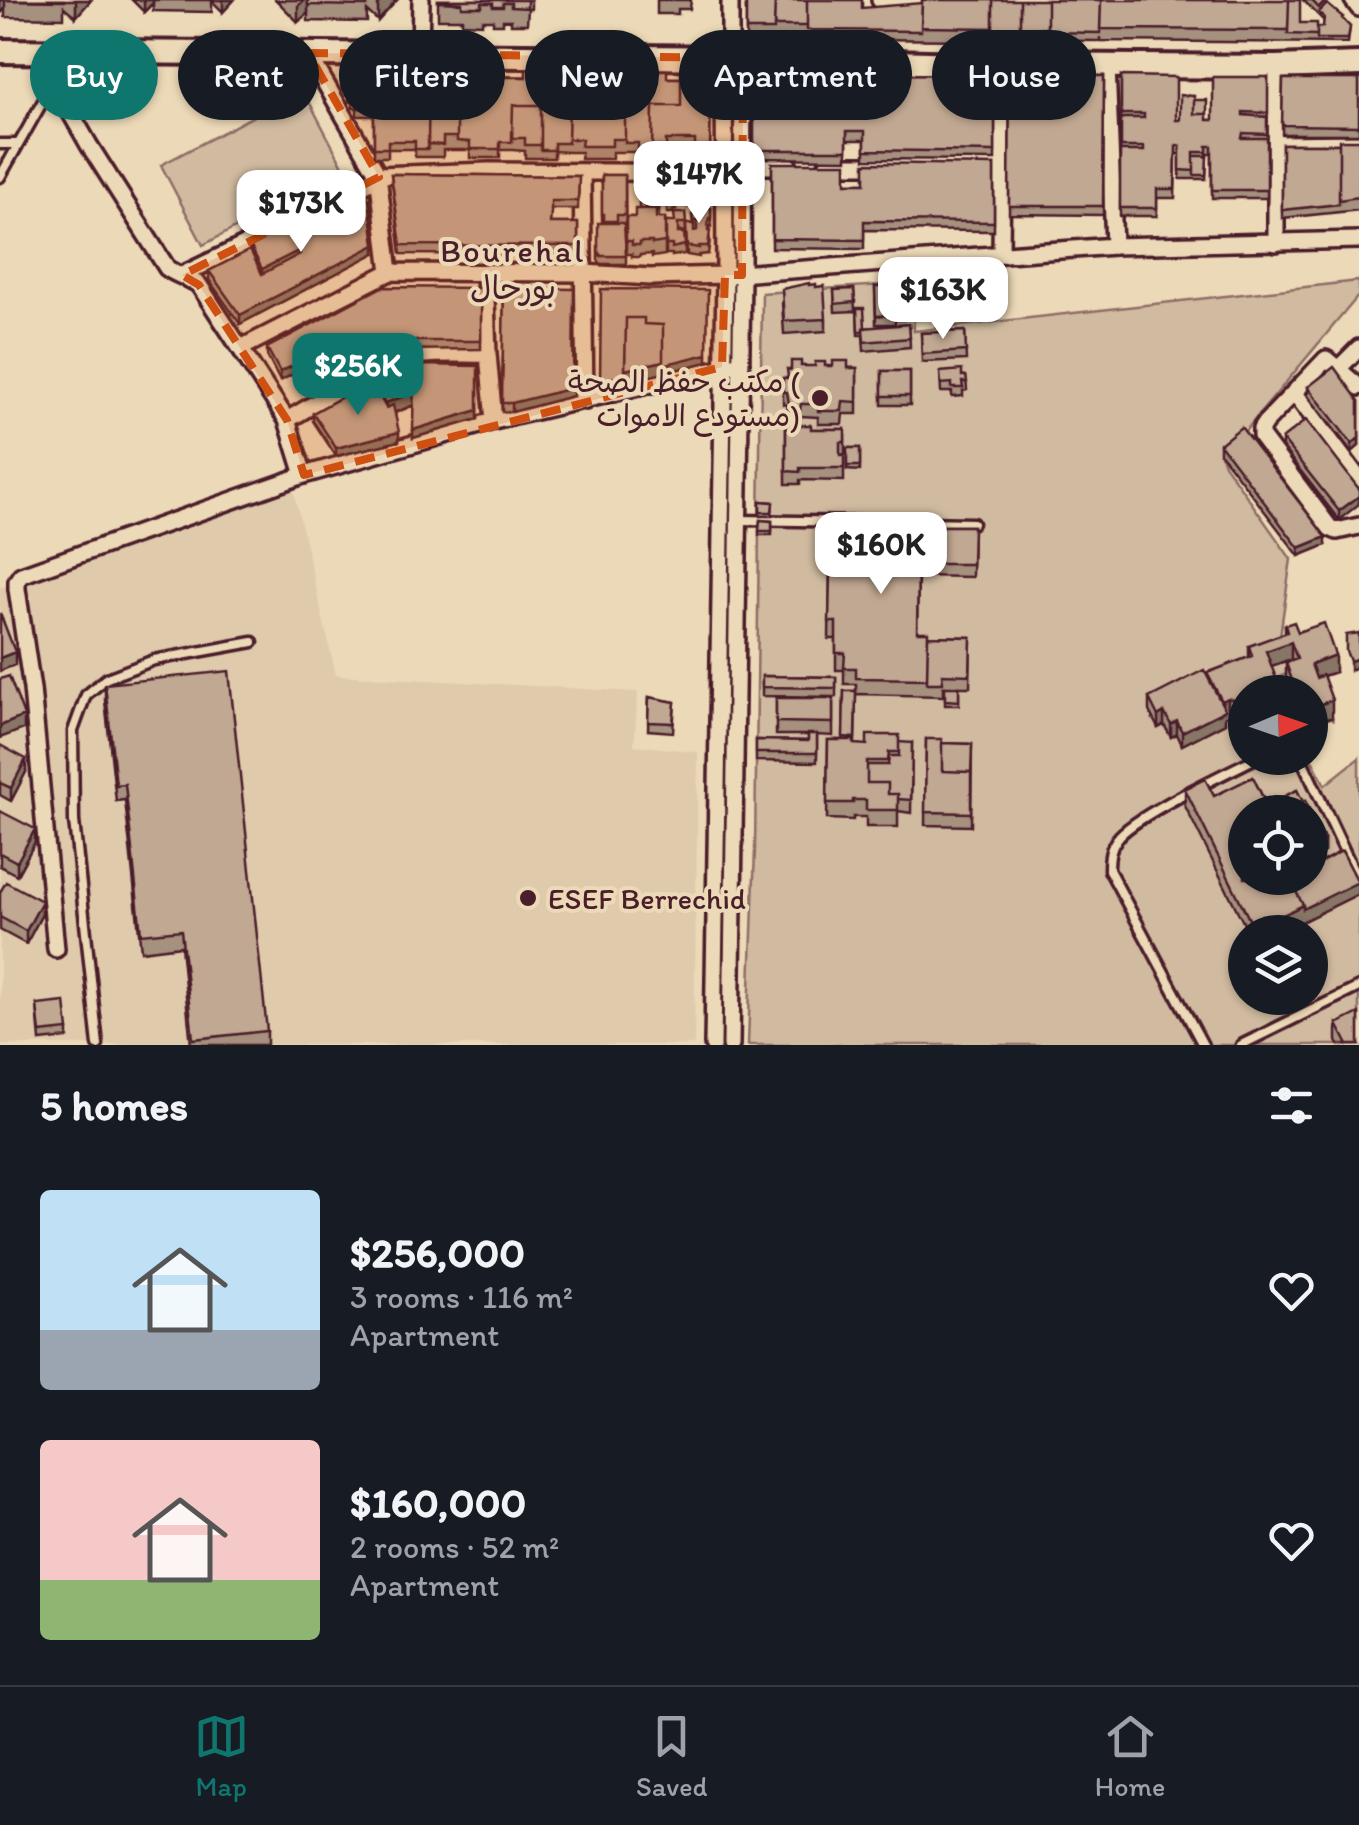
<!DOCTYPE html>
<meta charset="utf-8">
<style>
body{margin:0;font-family:Itim,"Playpen Sans Arabic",sans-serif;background:#20242c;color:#f1f3f6;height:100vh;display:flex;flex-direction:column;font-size:38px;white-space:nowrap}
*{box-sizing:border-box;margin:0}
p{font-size:32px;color:#9ea1a6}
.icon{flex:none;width:55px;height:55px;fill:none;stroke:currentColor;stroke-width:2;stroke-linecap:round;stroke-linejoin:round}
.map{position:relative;height:1045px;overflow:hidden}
.sheet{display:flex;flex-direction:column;background:#171b24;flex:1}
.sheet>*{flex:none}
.hud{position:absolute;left:30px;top:30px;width:1300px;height:90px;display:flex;gap:20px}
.needle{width:65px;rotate:88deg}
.buttons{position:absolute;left:1228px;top:675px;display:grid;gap:20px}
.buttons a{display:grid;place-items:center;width:100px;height:100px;border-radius:50%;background:#171b24;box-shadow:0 2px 8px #0004;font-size:50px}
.price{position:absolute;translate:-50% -85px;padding:0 22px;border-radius:20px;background:#fff;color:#222;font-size:32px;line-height:65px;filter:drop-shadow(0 2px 5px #0008)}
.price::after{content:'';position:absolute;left:50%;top:60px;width:30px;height:22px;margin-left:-15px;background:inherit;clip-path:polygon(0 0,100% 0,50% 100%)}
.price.current{background:#0f766e;color:#fff}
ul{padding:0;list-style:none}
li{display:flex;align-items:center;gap:30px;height:250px;padding:0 40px}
li span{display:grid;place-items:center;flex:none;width:280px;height:200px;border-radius:10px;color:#555}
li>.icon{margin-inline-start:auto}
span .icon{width:120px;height:120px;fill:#fffc;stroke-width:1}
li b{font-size:42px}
h2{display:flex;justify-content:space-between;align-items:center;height:120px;padding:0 40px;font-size:42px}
.pill{padding:0 35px;border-radius:45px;background:#171b24;box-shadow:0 2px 8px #0004;font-size:35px;line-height:90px}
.pill.current{background:#0f766e;color:#fff}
.tabs{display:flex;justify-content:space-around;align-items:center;height:140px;border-top:2px solid #363941;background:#171b24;font-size:28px;color:#9ea1a6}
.tabs a{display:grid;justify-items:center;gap:5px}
.tabs .current{color:#0f766e}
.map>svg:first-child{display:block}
.built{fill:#dfcaac}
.green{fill:#d1bba0;stroke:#8e6d66;stroke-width:2.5;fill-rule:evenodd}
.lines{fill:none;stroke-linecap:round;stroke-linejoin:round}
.lane-casing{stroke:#4a1f2b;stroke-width:15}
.street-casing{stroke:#4a1f2b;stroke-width:22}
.secondary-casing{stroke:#4a1f2b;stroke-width:30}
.lane{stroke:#ecd9b7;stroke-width:8}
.street{stroke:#ecd9b7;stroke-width:15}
.secondary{stroke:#ecd9b7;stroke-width:22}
.wall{fill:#a6907e;stroke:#4a1f2b;stroke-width:2.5}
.shaded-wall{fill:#877666;stroke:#4a1f2b;stroke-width:2.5}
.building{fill:#c1a892;stroke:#4a1f2b;stroke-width:2.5}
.marked{fill:#d05011;fill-opacity:0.2;stroke:#d05011;stroke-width:8;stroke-dasharray:20 12;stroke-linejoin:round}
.poi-dot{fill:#4a1f2b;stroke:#ecd9b7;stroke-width:4}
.labels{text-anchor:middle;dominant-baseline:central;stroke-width:8;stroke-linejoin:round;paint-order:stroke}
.poi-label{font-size:30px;fill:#4a1f2b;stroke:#ecd9b7;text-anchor:end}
.neighbourhood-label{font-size:32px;letter-spacing:2.5px;fill:#4a1f2b;stroke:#ecd9b7}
</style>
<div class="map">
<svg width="1359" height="1045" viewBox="0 0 1359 1045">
<rect width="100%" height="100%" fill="#ecd9b7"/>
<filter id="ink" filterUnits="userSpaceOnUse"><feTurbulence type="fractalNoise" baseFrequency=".01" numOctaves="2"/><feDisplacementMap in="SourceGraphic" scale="20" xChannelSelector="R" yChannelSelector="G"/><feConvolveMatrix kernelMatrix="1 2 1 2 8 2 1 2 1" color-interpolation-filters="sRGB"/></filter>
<g filter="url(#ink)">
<path class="built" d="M293,489L336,675L638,692L634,745L698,752L694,1045H0V588Z"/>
<path class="green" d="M303,90L345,170L203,245L161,165Z
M1359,281V295L1241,436L1220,453L1224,464L1291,559L1279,643L1289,673L1277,678L1283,692H1245V758L1310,756L1325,785L1359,758V1045H748L755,849L762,293L913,283L914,331ZM1245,812H1310V878H1245ZM1245,932H1310V998H1245Z"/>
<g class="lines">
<defs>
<path id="lane" d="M0,144H18
M0,177L56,78
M738,520L864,522
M923,522L973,523
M1301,758L1359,882
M98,1045L74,821L73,731L86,695L107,678L154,660L253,642
M1203,1045L1109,870C1109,858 1110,848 1117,839C1132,817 1228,772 1256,758
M1241,1045L1359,987"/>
<path id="street" d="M880,0L893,3L932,0
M1353,0L1359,8
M46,51L69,110L89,145L167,268C177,276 189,277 199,285L287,420L304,475
M308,53L378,175L390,272
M420,54L421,0
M1107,66L1114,246
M1276,144L1359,143
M827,165H1002
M743,166H789
M582,172L585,401
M1276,243V67
M1001,254L1003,65
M485,272L488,354L494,421
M182,275L353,193L378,175L489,171L726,173
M241,348L390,272L583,273L651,277L725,275L1114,246L1359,240
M1338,369L1359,348
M1359,387L1326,359L1265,423L1261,429V436L1330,528L1337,531L1359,526
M1294,392L1359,479
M287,420C321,401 364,371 400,360C427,351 460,355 488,354
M56,949L32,689L17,589V581L21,575L304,475L494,421L741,363
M713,1045L725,275L724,58L730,46V0
M731,1045L742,275L743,58L736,52"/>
<path id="secondary" d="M0,51L743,58L1003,65L1276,67L1359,64"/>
</defs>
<use href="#lane" class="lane-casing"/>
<use href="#street" class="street-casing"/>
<use href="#secondary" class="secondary-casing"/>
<use href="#lane" class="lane"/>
<use href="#street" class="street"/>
<use href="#secondary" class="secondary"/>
</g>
<path class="wall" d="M0,0H91L76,17L64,7V18L5,17V9L0,14Z
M132,0H234L223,12L212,1V12L153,11V3L144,12Z
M276,0H397L378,21L367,11V22L308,21V13L298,22Z
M438,0H531V9H528L527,24H511V20H503V24H493V20H482V24L462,23V19H438Z
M657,0H691L690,9H678V14H657Z
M746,0L862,8L1300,23L1317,31L1323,27L1324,21L1303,0H1327V4L1350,27L1348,43L1100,41V37V41L746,38Z
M711,66L710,160L695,159V153L666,152V159H638V152H612V159H581V152H568L554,151V158H525V151L512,150H500V158H470V150H443V157H415V149H388V157H374V116H357V108H353V102H349V90H343V67L360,74L416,75L444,72L457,76L681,78L696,74Z
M294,70L310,71V85H294Z
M754,73L995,75V160L865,159V140H847V159L754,158Z
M1010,75L1104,76L1103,215L1009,214Z
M1121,76L1176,120H1180L1194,104L1207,120H1213L1268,77L1267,198H1212V154H1207L1206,179H1180V154H1176L1175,198H1157V216H1120Z
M1283,79H1359V134H1282Z
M1359,140V210L1282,218V144H1339Z
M772,163L846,183H865L994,165V231L864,230V249L772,248Z
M391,174L579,176L578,209H551L550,223H578V255L401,254Z
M602,175H625L626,264H601L598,260V251L604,223L602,222Z
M647,178L702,180L711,194V203H709V208H711V227H709L708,231L710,240L708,254L699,255V257L687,255L686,224H693L692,215H694L702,203V200H692V207H687V198H676V210H673V213H667V206H659V218H665V255L652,257V254L640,255V257H632V254H626V217H635L646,200L654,198L648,197Z
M637,179L647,182V195L637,196Z
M685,213L686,231L678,232V233H684L685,254L672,256V254H666V222H675Z
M289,229L375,253L240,324L209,280V271L250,250V245Z
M875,287L904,311V320H895V324H876Z
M481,288V349L400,350L319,392L306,367L280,381L267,356V348Z
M504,288L573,396L512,412H502Z
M854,289L855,311L835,312L834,290Z
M782,302L826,319V331L784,334Z
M857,308L865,328L909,324L910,347L864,351L863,335H858Z
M965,331L966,360L922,362L921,333Z
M478,366V419L413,438L414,405L395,413L399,441L336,456L313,421V413L371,381V377Z
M801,366L857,368V414H843L842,424H818V417L801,416L800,423H790L787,405L783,404V378H788L791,370Z
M882,371H910V405H882Z
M940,372L966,376L967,390L963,391V396L952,397V392H941Z
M1308,387L1359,401V446L1352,452L1308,396Z
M786,425L811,429H845V454L840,455H844V481L800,480V484H786Z
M1282,439L1359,489L1339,520L1282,447Z
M1220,444L1326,545L1299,556L1220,453Z
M847,448H860V471L847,470Z
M760,501L773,502L772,516H760Z
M760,520L772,521V535H759Z
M929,526H973L972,577L918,576L917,632L928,636L971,637L970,687H959V705H945V687H943V696L856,694L855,744L899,752L912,743L911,813L898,811V827H866V817H853V820L827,819L828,740H843L844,691H856V684H844V670H836V639H829L830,570H837L846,538L858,531Z
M1285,625L1298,632L1335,672L1323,676L1332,717L1310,692H1290L1286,680V663L1292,661L1291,659L1271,666L1277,692L1236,717L1228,715L1225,716V723L1182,745L1177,734L1171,737L1164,725L1158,728L1149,711V698L1207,676V673L1249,657V646L1285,633Z
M762,676L836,677V697L762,696Z
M105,684L267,1031V1045H191L181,946L141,951L125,800L116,801L105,701Z
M649,697L675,702L673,732L648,730Z
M776,698H833V736L817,735V762L756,761V740L808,741V735H776Z
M926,739L942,743L972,744L971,826L925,825Z
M0,745L26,772L11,801L0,795Z
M1253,777L1265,802L1273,798L1277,807V800L1297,790L1303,802L1305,801L1324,839V852L1310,858V812H1245V878H1310V868L1342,851L1358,882V894L1281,932H1248L1185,806V789L1205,779L1214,796Z
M0,811L35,842L17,875L0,866Z
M0,892L42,914L26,944L0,930Z
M37,1005L68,1030V1038L40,1041Z
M1337,1024L1359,1045H1339L1337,1041Z"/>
<path class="shaded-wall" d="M0,0H5V8L0,14Z
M76,0H91L76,17Z
M144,0H153V3L144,12Z
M223,0H234L223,12Z
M304,0H308V13L298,22V6Z
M382,0H397L378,21V5Z
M375,245V253L240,324V315Z
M300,250V263L262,282V269Z
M574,297L573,396L512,412V403Z
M400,341V350L319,392V383Z
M707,354V362L600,389V381L625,370L663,361Z
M306,359V367L280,381V372Z
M414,392V405L386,416V403Z
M478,410V419L413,438V430Z
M399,432V441L336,456V448Z
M1359,438V446L1352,452V444Z
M1359,496V504L1339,520V511Z
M1326,537V545L1299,556V548Z
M1291,642V659L1266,668V651Z
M15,652V665L0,671V658Z
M1335,655V672L1311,680V664Z
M1359,658V666L1350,670V661Z
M1277,681V692H1253Z
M1245,696V713L1236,717V701Z
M1228,698V715L1225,716V723L1182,745V732L1222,712V701Z
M1332,700V717L1310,725V708Z
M1164,712V725L1158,728V716Z
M24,716V729L0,738V726Z
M1177,721V734L1171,737V725Z
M26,759V772L11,801V788Z
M35,829V842L17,875V862Z
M1324,839V852L1310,858V846Z
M1358,882V894L1281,932H1254V929L1303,905Z
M42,901V914L26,944V931Z"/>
<path class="building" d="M5,0H64V1Z
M308,0H367V6L308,5Z
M438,0H527V8L511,7V3H503V7H493V3H482V7H462V3L438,2Z
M746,0H775L774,30H746Z
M775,0H807V26H774Z
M807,0H862V8L922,3L921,31L807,30Z
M922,0H993V28L921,27Z
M993,0H1020V32H993Z
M1020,0H1047V28H1020Z
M1047,0H1101L1100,33L1047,32Z
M1101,0H1289L1288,30L1100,29Z
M1289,0H1300V23H1317V35L1288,34Z
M1311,0H1327L1319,8Z
M1327,4L1343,17L1342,18L1350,27L1348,39H1317V27H1323L1324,17L1319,12Z
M429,64H444V72H457V137H443V145L428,144Z
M696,66H711L710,147H695V140H666V147L652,146L653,106H681V74H696Z
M343,67H360V74H374V67L388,68V75H416V68H429L428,149H415V141H388V148H374V108H357V99H353V94L349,93V82L343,81Z
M471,68H501L500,77H526V69H555V77H582V69H612V78H639V70H667V78H681V106H653L652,151L638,150V143H625V106L569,105L568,143H554V150H541V105H513L512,142H500V149H470V142L457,141V76H470Z
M294,70L310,71V81L294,80Z
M754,73L995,75V152L865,150V131H847V150H754Z
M1010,75L1104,76L1103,206H1009Z
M1121,76L1176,77V120H1180V95L1194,96V114H1207V120H1213V77H1268V113L1243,112V115L1267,117V134L1243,133L1242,138H1267V190H1212V146H1207V152H1194V171L1180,170V146H1176L1175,189H1157V208H1120V151H1144V147H1121V118H1144V114H1121Z
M1283,79H1359V126L1282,125Z
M1194,100H1207V119V114H1194Z
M513,105H541V145H525V138H512Z
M569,105L625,106V139H612V146H581L582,139H568Z
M1339,140H1359V197L1339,200Z
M1282,144H1339V204L1282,210Z
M1194,156H1207L1206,175H1194Z
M772,163H846V183H865V163L994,165V222L864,221V240L772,239Z
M391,174L579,176L578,201H551V212L550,223H578V246L401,245Z
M602,175H625V215H617V221H604V214H602Z
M661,175L662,178H673V175H681V178L686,179L702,176V180H709L711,194H709V200H702V192H692V199H687V189L675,190L676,201L673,202V205H667V198H659V211H656V209H647V199L654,198V189H648L647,178Z
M637,179L647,182V191H637Z
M363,192L369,199L375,245L240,315L209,271L250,250L262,274L300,254V250L289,229Z
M639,200H646V209H639Z
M708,202V208H711V218H709L708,223V231H710L708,246H699V248L687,246L686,224H694V231L697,230V221H693L692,215H695L694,203Z
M635,209H656V218H665V242L652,244V242H640V245H632V241H626V217H635Z
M674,213H685L686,223H678V233H684L685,245L672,248V245H666V222H675Z
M598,223H624L626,256H601L598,251Z
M287,226L300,250L262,269L250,245Z
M809,283V285L816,284V287L824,286L826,319L784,321L782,289Z
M894,286V289H903L904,311L895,312V315L876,316L875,287Z
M382,287L481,288V341H400L319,383L306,359L280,372L267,348Z
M504,288L574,289L573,388L512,403H502Z
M601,289L708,290L707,354L663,365V325L644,324V318H626L625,375L600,381Z
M854,289L855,302L835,304L834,290Z
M857,308H864L865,328H863V331H858Z
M626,318H644V324L663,325V361L625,370Z
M909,324L910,338L864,342L863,328Z
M965,331L966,351L922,354L921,333Z
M414,361V392L386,403L371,377L393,364Z
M791,361H801V366H815V362H825V366H833V361H848V368H857V402L843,401L842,411H818V404H801L800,410H790L787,392H783V378H788L787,369L791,370Z
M414,365L478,366V410L413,430Z
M1334,367L1359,401V438L1352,444L1308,387Z
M962,370V376H966L967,382H962L963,388H952V383L941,384L940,372Z
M882,371H910V396H882Z
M371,381L386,408L393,405L399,432L336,448L313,413Z
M1306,420L1359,489V496L1339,511L1282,439Z
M786,425H811V429H845V442H840V455H844V468H800V472L786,471Z
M1241,427L1326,537L1299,548L1220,444Z
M847,448H860V466H847Z
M760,501L773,502L772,512H760Z
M858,515L929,516L928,560H918L917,632H928L927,679L856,678V668H844L845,653H836V622H829L830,570H837V538H846V531H858Z
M760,520L772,521V531H759Z
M929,526H973L972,564H928Z
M0,613L15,652L0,658Z
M1294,622L1298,632L1324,623L1335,655L1311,664L1316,678L1323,675L1332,700L1310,708V692H1296L1286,663L1297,659L1291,642L1266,651L1277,681L1253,692H1245V696L1236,701L1228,698L1222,701L1207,673L1252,656L1249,646L1287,632L1285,625Z
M1359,633V658L1350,661L1346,651V635Z
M928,636L971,637L970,675L942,674L943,683H927Z
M1204,670L1225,710L1182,732L1177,721L1171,725L1164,712L1158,716L1149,698Z
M229,671L267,1031L193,1039L181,930L141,934L125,784L116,785L105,684Z
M9,676L24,716L0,726V679Z
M762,676L836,677V688L762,687Z
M945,687H959V701L945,700Z
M844,691H856L855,738L843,737Z
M649,697L675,702L673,723L648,722Z
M776,698H833V723L776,722Z
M808,734H817V753H756V740L808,741Z
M867,735H899V752H889L888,761H867V783H888V794H898V810H866V800H853V803H827L828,740H854V744L867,745Z
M926,739H942V771L971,772V813L925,812Z
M899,742L912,743L911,800L898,799V794H888V783H867V765H888L889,756H899Z
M942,743L972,744L971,776V772L942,771Z
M0,745L26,759L11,788L0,783Z
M1253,777L1265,802L1273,798L1280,812H1245V878H1289L1303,905L1254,929L1185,789L1205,779L1214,796Z
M1297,790L1303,802L1305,801L1324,839L1310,846V812H1283L1277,800Z
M0,811L35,829L17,862L0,853Z
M1342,851L1358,882L1303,909V905L1289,878H1310V868Z
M6,882L42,901L26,931L0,917V892Z
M65,1002L68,1030L40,1033L37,1005Z
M1359,1013V1045H1348L1337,1024Z"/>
</g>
<path class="marked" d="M308,53L743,58L742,275H725L722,367L304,475L287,420L199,285L182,275L379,177Z"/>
<g class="poi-dot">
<circle cx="820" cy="398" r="10"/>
<circle cx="528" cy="898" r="10"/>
</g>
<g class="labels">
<g class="poi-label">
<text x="800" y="381">مكتب حفظ الصحة (<tspan x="800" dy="34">مستودع الاموات)</tspan></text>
<text x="548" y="898" text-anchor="start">ESEF Berrechid</text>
</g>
<g class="neighbourhood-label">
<text x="513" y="251">Bourehal<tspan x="513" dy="37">بورحال</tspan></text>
</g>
</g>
</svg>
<div class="buttons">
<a><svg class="needle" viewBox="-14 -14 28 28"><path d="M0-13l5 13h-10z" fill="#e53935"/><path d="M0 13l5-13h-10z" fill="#9ea1a6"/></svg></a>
<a><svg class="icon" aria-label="locate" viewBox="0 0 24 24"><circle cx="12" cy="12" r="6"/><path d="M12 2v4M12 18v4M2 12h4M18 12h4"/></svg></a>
<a><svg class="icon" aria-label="layers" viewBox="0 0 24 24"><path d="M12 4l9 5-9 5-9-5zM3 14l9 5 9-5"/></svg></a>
</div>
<b class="price" style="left:699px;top:226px">$147K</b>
<b class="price" style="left:301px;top:255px">$173K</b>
<b class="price" style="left:943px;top:342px">$163K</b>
<b class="price current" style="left:358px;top:418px">$256K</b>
<b class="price" style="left:881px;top:597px">$160K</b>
<div class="hud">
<a class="pill current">Buy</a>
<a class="pill">Rent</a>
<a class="pill">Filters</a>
<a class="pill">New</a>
<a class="pill">Apartment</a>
<a class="pill">House</a>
</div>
</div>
<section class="sheet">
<h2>5 homes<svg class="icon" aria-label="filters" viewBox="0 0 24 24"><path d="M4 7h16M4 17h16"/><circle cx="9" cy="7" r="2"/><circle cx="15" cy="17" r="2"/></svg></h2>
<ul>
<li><span style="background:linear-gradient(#bfe0f5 70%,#9aa5b1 0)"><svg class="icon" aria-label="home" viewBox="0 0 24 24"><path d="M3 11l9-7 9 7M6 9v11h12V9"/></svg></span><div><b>$256,000</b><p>3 rooms · 116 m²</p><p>Apartment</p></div><svg class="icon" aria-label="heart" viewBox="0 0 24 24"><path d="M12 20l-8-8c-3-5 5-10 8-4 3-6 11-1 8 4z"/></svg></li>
<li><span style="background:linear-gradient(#f6c9c9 70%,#8fb573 0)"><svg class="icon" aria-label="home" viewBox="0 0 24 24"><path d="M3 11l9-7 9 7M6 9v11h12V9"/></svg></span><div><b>$160,000</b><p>2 rooms · 52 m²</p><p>Apartment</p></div><svg class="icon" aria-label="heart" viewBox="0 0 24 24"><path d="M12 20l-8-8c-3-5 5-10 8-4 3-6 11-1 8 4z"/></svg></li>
</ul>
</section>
<nav class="tabs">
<a class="current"><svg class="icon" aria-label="map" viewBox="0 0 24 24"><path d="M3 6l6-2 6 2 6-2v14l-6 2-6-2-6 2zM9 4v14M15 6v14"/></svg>Map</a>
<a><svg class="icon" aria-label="saved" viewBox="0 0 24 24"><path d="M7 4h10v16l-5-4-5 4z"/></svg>Saved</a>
<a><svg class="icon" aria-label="home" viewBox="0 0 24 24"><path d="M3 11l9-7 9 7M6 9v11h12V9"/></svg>Home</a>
</nav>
